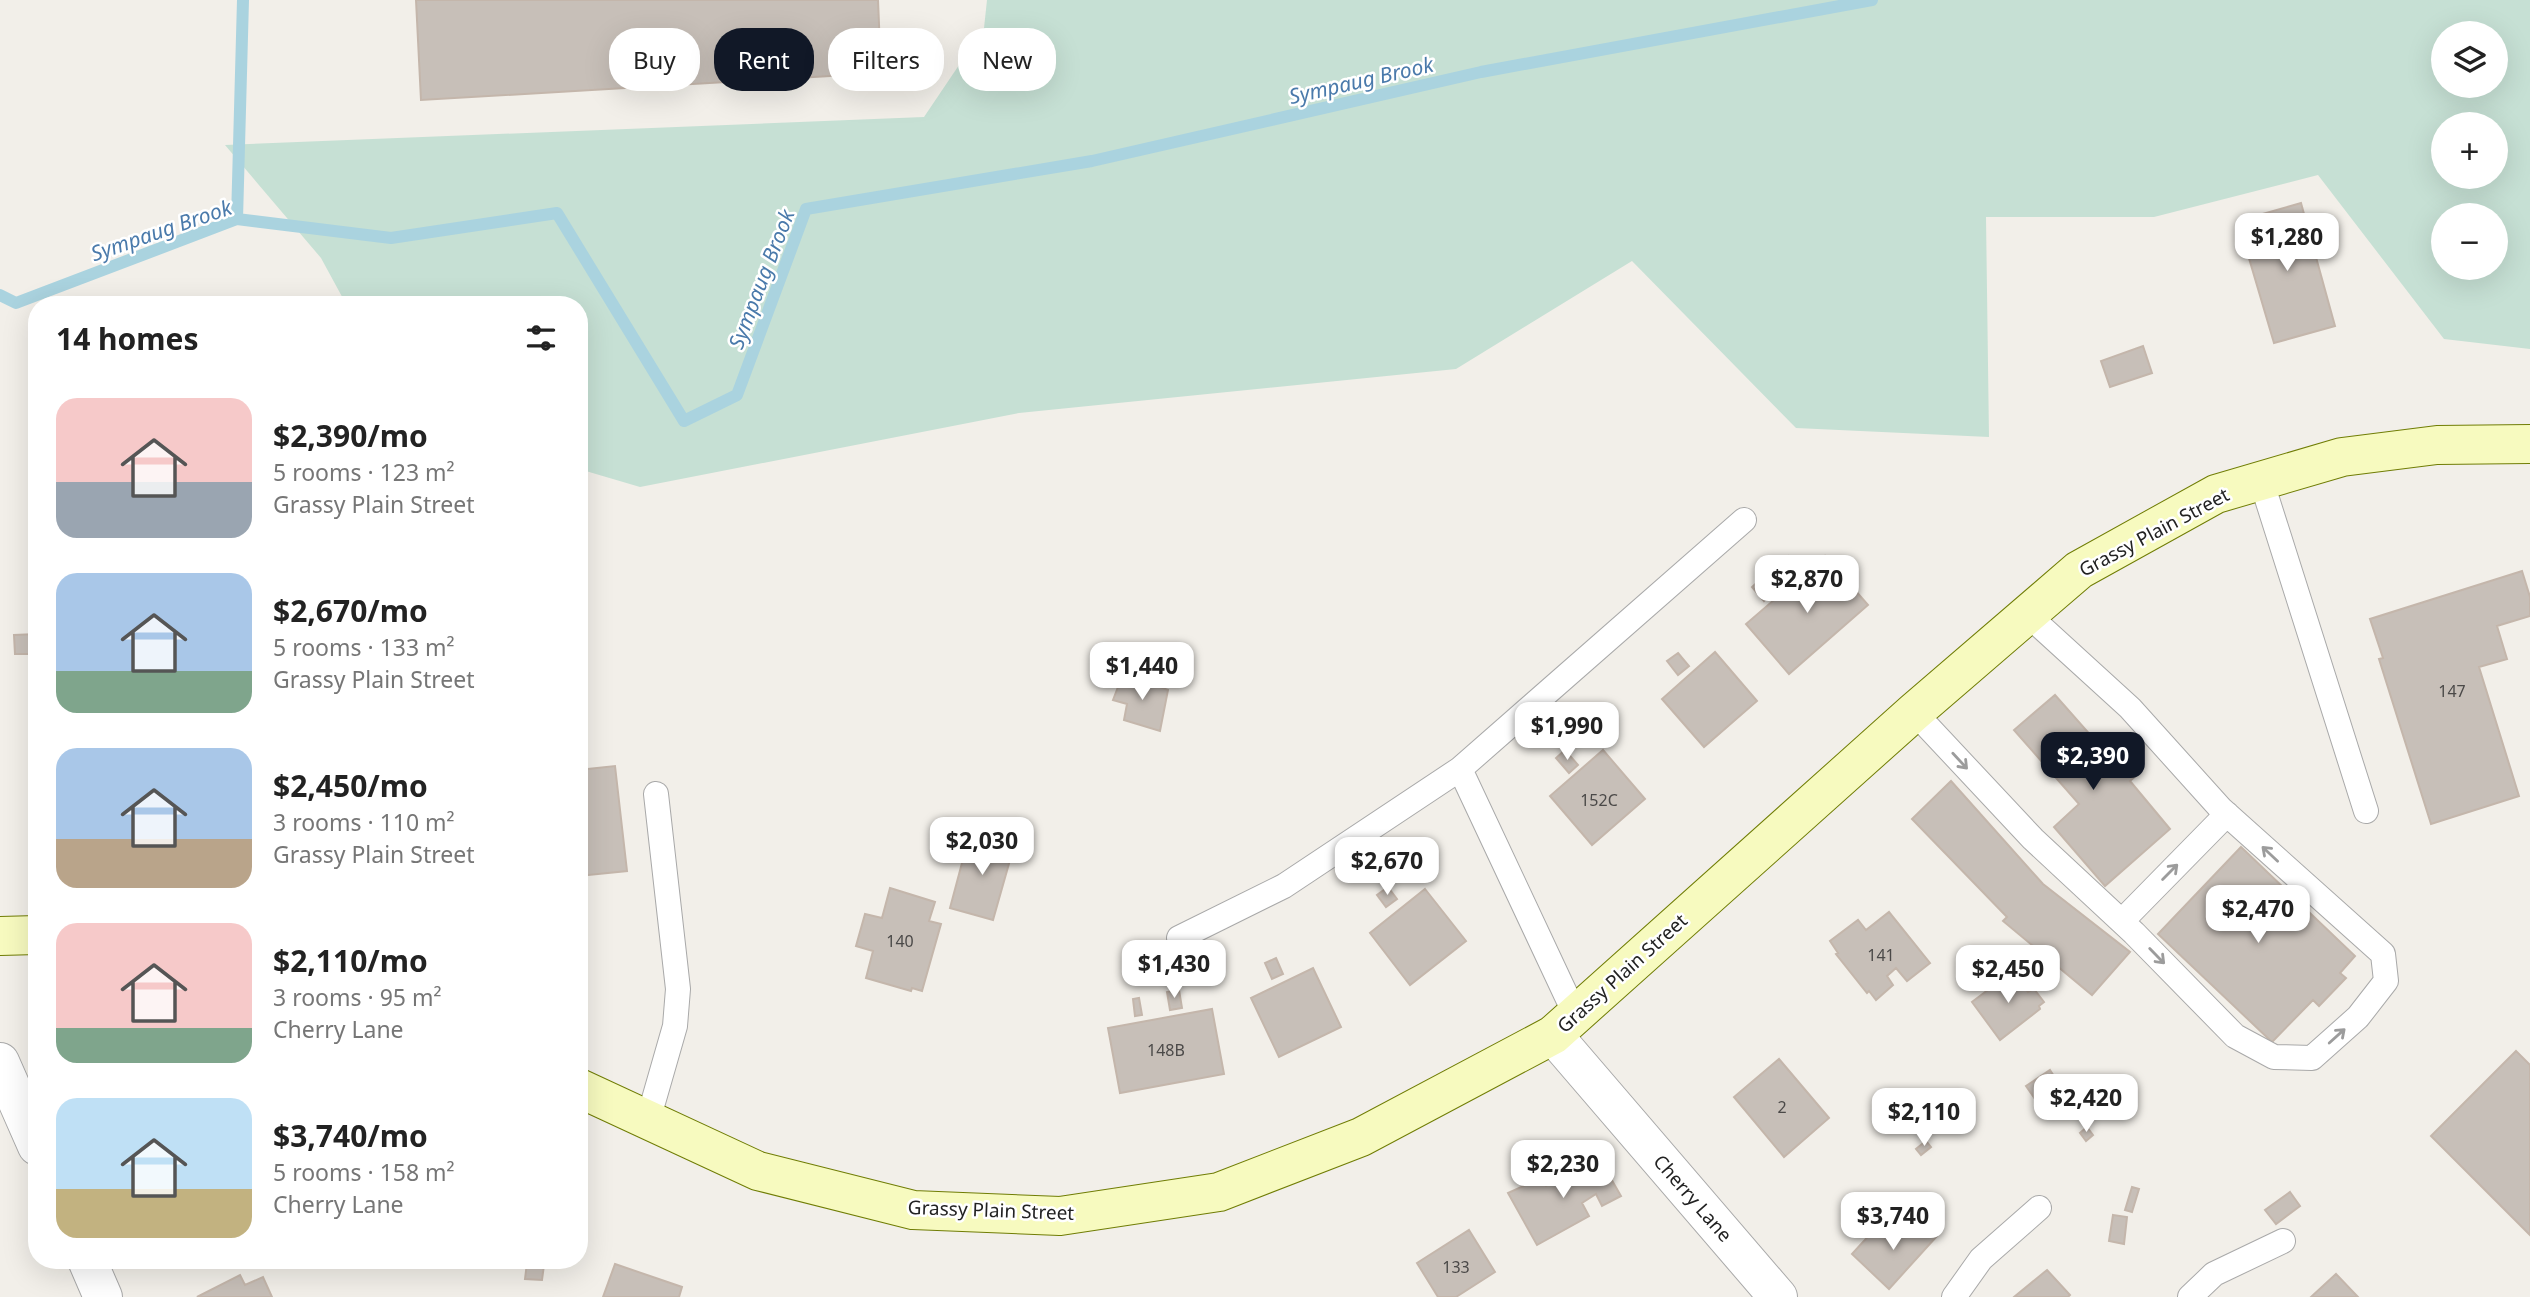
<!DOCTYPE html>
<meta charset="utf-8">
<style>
body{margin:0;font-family:"Noto Sans",sans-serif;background:#f2f2f2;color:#222;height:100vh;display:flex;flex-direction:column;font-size:26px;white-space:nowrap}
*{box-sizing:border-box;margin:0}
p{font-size:23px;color:#767676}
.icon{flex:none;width:38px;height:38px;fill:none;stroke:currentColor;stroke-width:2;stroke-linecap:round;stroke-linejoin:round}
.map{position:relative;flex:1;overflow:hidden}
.panel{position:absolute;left:28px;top:296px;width:560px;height:973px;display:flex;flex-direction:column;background:#fff;border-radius:28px;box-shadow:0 7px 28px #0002}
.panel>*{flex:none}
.hud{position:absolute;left:609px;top:28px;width:665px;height:63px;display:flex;gap:14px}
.buttons{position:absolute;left:2431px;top:21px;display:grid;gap:14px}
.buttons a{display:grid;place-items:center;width:77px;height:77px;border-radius:50%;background:#fff;box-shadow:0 7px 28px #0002;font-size:35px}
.price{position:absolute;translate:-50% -60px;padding:0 16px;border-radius:14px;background:#fff;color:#222;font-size:23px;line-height:46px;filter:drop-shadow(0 2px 4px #0008)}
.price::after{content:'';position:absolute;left:50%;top:42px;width:21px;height:16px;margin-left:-10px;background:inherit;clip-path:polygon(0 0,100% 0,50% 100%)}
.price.current{background:#111827;color:#fff}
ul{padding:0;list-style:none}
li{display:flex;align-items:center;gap:21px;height:175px;padding:0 28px}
li span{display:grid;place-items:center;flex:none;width:196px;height:140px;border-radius:21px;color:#555}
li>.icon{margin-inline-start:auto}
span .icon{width:84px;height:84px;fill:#fffc;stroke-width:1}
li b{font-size:30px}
h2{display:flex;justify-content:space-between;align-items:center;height:84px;padding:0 28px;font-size:30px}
.pill{padding:0 24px;border-radius:28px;background:#fff;box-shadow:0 7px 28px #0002;font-size:24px;line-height:63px}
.pill.current{background:#111827;color:#fff}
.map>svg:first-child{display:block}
.wetland{fill:#c6e0d4;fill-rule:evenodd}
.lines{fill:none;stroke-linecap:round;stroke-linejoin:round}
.stream{stroke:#aad3df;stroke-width:12}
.building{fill:#c7bfb8;stroke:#c4b6ab;stroke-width:2}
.lane-casing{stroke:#a9a9a9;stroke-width:26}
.street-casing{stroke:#a9a9a9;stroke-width:40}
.secondary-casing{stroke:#707d05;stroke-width:40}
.lane{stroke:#fff;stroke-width:24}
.street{stroke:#fff;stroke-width:38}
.secondary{stroke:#f7fabf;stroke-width:38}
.oneway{stroke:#9c9c9c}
.labels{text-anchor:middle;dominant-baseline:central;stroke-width:5;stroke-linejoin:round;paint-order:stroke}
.number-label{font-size:16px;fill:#4b4948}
.street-label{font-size:19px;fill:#222;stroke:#fff}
.water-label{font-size:21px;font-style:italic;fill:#4a7aab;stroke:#fff}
</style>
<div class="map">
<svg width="2530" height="1297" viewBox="0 0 2530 1297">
<rect width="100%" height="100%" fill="#f2efe9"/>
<path class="wetland" d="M987,0H2530V349L2444,339L2318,175L2154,217H1986L1989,437L1796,428L1632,261L1456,369L1019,413L640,487L579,469V304H346L321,258L225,145L924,117L984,28ZM2443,33H2496V86H2443ZM2443,124H2496V177H2443ZM2443,215H2496V268H2443Z"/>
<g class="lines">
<path class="stream" d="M237,219L243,0
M0,295L16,303L237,219L391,238L557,213L684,421L737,395L806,209L1092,161L1481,72L1872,0"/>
</g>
<path class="building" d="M416,0H878L881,73L421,100Z
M2301,203L2335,326L2274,343L2238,221Z
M2143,346L2152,373L2110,387L2101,361Z
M1788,556L1800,570L1795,575L1782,560Z
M1825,556L1868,605L1789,674L1746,624Z
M2522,571L2530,597V616L2497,626L2507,659L2479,667L2519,796L2431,824L2379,659L2383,658L2370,619Z
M1761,579L1773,593L1764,601L1752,587Z
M37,634V654H15L14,635Z
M1715,652L1757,701L1704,747L1662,699Z
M1678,653L1689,666L1678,675L1667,661Z
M1123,674L1168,690L1160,731L1124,720L1127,704L1113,700Z
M2055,695L2100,746L2107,741L2137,775L2130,781L2170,829L2105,886L2054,827L2079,804L2014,730Z
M1565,750L1578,765L1569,773L1556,758Z
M1603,750L1645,799L1592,845L1550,796Z
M615,766L627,871L579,876V770Z
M1951,781L2043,884L2130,952L2092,995L2003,921L2007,917L1912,819Z
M970,833L1014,846L993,920L950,908Z
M2241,847L2355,956L2340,973L2346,978L2319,1006L2313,1000L2272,1042L2158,934Z
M1388,887L1397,899L1386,907L1377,895Z
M890,888L935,902L929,921L941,924L922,991L912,988L911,991L866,978L873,951L856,946L865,914L882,918Z
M1425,889L1466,941L1410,985L1370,933Z
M1889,912L1930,963L1907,981L1896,968L1887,976L1893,985L1876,1000L1869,991L1867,993L1836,954L1838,953L1830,941L1858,920L1866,930Z
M1276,958L1283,974L1272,979L1265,963Z
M1313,968L1341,1027L1279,1057L1251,998Z
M2012,972L2028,992L2034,989L2044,1002L2039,1006L2040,1009L2000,1040L1972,1002Z
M1179,990L1182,1008L1170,1010L1167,992Z
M1139,998L1142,1015L1135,1016L1133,999Z
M1212,1009L1224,1074L1120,1093L1108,1028Z
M2516,1051L2530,1065V1235L2431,1136Z
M1779,1059L1829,1118L1784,1157L1734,1097Z
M2050,1070L2061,1087L2051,1093L2060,1106L2046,1115L2026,1086Z
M2087,1127L2093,1135L2086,1141L2080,1133Z
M1926,1141L1931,1147L1921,1155L1916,1149Z
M1598,1156L1621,1196L1602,1206L1596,1194L1582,1203L1589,1216L1537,1245L1508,1193L1541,1178L1546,1186Z
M2132,1187L2139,1189L2132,1212L2125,1210Z
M2290,1192L2300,1206L2276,1224L2265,1210Z
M2113,1215L2127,1217L2124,1244L2109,1241Z
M1919,1220L1937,1236L1889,1289L1852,1254L1875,1229L1884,1237L1894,1226L1905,1236Z
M1469,1230L1495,1272L1456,1297H1438L1417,1263Z
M527,1263L544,1265L542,1280L525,1279Z
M615,1264L682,1287L679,1297H603Z
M2047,1270L2070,1295L2068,1297H2014Z
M2336,1274L2358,1297H2311Z
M240,1275L245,1285L263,1277L272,1297H197Z"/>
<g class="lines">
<defs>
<path id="lane" d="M2261,480L2366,811
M1914,712L2033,839L2134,933L2235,1036L2274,1057L2312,1058L2358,1017L2386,981L2383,954L2221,809L2130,708L2027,614
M1460,769L1744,520
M2122,921L2227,814
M1179,938L1284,886L1460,769L1575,1014
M648,1120L675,1026L678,989L656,794
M1954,1297L1981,1259L2039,1208
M2190,1297L2214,1274L2283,1241"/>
<path id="street" d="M1553,1035L1778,1297
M0,1062L37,1146
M87,1260L103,1297"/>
<path id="secondary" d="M0,936L37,935
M579,1088L758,1171L913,1210L1060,1216L1219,1192L1361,1137L1553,1035L1914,712L2079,570L2216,494L2342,457L2437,445L2530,444"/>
</defs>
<use href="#lane" class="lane-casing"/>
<use href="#street" class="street-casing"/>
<use href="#secondary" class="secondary-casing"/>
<use href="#lane" class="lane"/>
<use href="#street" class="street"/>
<use href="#secondary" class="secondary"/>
</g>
<defs><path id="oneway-shaft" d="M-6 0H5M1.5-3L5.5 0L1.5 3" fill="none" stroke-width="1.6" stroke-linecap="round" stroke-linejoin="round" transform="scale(1.75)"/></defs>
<g class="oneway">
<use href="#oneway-shaft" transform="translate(1960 761) rotate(47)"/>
<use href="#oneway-shaft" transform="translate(2270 854) rotate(-137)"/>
<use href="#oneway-shaft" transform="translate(2170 872) rotate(-45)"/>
<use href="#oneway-shaft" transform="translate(2157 956) rotate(46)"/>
<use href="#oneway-shaft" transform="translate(2337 1036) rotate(-42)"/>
</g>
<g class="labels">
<g class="number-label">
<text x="2452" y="691">147</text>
<text x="1599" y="800">152C</text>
<text x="900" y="941">140</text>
<text x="1881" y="955">141</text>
<text x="1166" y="1050">148B</text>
<text x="1782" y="1107">2</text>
<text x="1456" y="1267">133</text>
</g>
<g class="street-label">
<text transform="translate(2154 532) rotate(-28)">Grassy Plain Street</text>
<text transform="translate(1622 973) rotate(-42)">Grassy Plain Street</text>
<text transform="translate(1693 1198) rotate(49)">Cherry Lane</text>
<text transform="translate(991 1210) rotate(2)">Grassy Plain Street</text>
</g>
<g class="water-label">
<text transform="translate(1361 80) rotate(-13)">Sympaug Brook</text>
<text transform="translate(161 230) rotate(-19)">Sympaug Brook</text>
<text transform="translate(761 279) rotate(-69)">Sympaug Brook</text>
</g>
</g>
</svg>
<div class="buttons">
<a><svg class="icon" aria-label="layers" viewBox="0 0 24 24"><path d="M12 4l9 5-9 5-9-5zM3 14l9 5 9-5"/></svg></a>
<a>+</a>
<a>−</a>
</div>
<b class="price" style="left:2287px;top:273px">$1,280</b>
<b class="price" style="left:1807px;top:615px">$2,870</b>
<b class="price" style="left:1142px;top:702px">$1,440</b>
<b class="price" style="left:1567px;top:762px">$1,990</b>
<b class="price current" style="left:2093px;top:792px">$2,390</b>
<b class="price" style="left:982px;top:877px">$2,030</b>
<b class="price" style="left:1387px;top:897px">$2,670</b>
<b class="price" style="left:2258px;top:945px">$2,470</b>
<b class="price" style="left:1174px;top:1000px">$1,430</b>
<b class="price" style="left:2008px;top:1005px">$2,450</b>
<b class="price" style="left:2086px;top:1134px">$2,420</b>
<b class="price" style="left:1924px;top:1148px">$2,110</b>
<b class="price" style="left:1563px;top:1200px">$2,230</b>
<b class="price" style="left:1893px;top:1252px">$3,740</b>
<div class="hud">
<a class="pill">Buy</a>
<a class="pill current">Rent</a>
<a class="pill">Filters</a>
<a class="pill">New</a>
</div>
<section class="panel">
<h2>14 homes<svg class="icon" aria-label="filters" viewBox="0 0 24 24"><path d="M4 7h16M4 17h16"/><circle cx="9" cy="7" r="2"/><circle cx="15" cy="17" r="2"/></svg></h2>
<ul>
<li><span style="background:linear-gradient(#f6c9c9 60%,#9aa5b1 0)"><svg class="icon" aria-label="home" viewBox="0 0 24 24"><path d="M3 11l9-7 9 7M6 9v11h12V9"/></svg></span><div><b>$2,390/mo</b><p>5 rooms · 123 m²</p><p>Grassy Plain Street</p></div></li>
<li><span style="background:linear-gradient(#a9c7e8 70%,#7fa58c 0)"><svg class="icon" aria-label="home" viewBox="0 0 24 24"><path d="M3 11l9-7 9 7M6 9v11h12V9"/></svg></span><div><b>$2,670/mo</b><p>5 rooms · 133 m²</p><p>Grassy Plain Street</p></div></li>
<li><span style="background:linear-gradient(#a9c7e8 65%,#b9a48a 0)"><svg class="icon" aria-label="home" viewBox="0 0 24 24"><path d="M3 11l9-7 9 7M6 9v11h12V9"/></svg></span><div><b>$2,450/mo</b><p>3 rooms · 110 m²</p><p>Grassy Plain Street</p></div></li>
<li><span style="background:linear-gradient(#f6c9c9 75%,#7fa58c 0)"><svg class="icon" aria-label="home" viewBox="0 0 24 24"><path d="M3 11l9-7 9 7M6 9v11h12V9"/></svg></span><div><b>$2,110/mo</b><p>3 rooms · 95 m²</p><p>Cherry Lane</p></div></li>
<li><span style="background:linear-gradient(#bfe0f5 65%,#c2b280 0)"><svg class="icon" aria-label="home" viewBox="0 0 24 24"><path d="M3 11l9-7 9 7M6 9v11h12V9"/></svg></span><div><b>$3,740/mo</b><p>5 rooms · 158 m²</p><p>Cherry Lane</p></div></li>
</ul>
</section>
</div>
